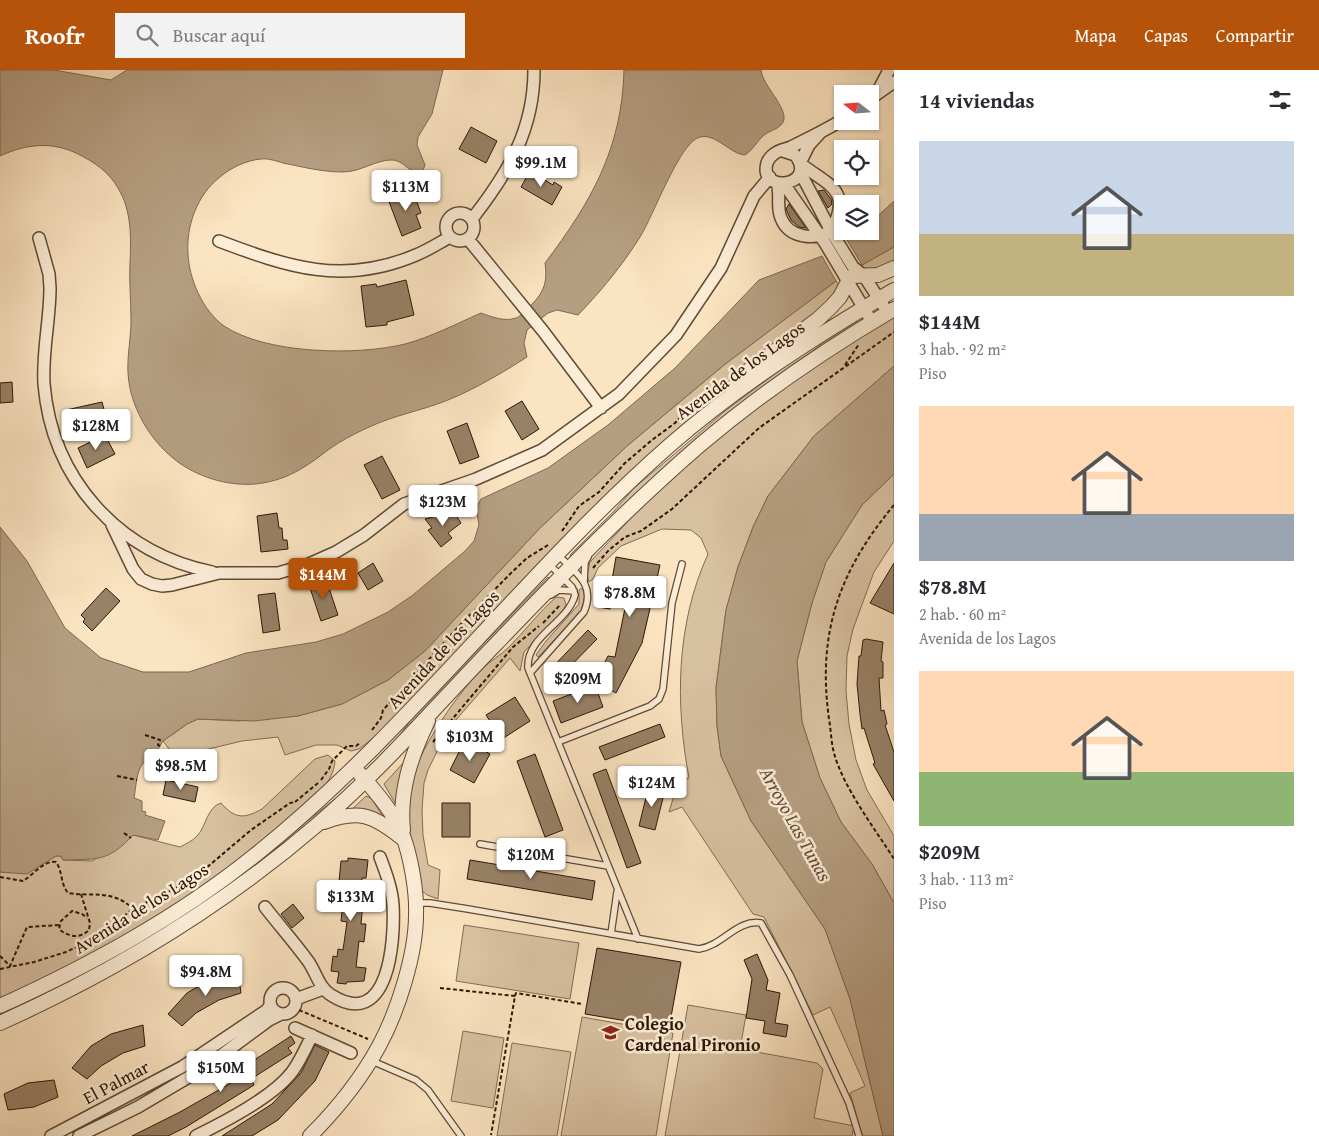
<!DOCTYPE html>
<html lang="es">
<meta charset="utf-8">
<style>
body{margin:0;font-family:"Gentium Book Plus",serif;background:#f2f2f3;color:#2b2b33;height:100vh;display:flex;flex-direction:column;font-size:19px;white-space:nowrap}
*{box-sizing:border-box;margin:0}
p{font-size:16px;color:#7c7c81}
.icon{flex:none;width:28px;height:28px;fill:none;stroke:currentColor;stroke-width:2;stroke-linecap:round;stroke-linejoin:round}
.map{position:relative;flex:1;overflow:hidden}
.details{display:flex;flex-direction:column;background:#fff;width:425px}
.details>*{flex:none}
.needle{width:32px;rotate:287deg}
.buttons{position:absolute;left:834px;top:15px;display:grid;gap:10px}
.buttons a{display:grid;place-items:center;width:45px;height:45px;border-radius:0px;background:#fff;box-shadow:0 1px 4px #0004;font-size:25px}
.price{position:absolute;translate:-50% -42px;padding:0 11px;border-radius:5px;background:#fff;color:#222;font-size:16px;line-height:32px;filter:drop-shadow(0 1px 2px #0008)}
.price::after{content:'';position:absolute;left:50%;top:30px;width:15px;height:11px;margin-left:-8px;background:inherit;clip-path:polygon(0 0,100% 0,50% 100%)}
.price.active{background:#b45309;color:#fff}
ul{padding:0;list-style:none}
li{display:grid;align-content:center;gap:10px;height:265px;padding:0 25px}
li span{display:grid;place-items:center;height:155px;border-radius:0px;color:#555}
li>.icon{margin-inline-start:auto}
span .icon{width:90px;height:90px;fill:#fffc;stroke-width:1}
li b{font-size:21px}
h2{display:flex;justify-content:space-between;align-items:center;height:60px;padding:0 25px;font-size:21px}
header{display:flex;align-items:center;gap:30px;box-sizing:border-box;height:70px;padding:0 25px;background:#b45309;color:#fff}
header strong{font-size:24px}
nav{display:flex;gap:28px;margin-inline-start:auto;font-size:18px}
.search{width:350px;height:45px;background:#f2f2f3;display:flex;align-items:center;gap:12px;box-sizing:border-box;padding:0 18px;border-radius:0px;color:#7c7c81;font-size:19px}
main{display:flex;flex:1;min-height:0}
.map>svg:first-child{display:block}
.green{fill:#d8c1a1;stroke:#826c54}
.water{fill:#b59e81;stroke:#7f6850}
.building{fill:#988167;stroke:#2d1606}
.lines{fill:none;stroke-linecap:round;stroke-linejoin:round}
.service-casing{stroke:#604a35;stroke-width:8}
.minor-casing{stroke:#604a35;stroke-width:14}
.tertiary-casing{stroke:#604a35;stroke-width:16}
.path{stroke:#2d1606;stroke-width:2;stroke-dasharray:4 2.5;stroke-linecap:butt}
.service{stroke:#fcedd7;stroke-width:5.5}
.minor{stroke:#fcedd7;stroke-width:11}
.tertiary{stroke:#fcedd7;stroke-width:14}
.labels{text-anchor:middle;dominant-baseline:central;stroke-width:5;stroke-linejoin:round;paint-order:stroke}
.street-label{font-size:18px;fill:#2d1606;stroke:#fcedd7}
.poi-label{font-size:18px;font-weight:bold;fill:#2d1606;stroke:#fcedd7;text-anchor:start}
.water-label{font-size:19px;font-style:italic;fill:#634c37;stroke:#fcedd7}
</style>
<header>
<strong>Roofr</strong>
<div class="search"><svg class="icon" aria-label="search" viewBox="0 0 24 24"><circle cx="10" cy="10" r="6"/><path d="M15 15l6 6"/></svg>Buscar aquí</div>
<nav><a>Mapa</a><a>Capas</a><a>Compartir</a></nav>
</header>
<main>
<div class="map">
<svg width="894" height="1066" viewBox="0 0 894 1066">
<rect width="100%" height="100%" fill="#fbe4c1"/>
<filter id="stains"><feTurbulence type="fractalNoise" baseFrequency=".004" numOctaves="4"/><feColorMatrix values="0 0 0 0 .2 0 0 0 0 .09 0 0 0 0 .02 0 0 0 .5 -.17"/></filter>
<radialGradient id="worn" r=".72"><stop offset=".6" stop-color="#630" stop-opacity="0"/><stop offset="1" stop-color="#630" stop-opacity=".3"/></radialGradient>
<path class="green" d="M894,177V194L884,200H864L862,195Z
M836,211L842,219L713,335L386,658L359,679L351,681L337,675H316L285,685L278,667L242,671L192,683H172L163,671L187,654L198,649L238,651L298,646L342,634L388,610L425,581L539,459L627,376L724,295Z
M894,245V296L814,366L768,426L753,457L738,497L726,540L716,618L717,656L721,686L751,751L825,859L850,929L883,1066H862L850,1023L865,1016L830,937L813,945L764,847L753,844L682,737L669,742L678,712L689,708C675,633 676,554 708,484L701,468L691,460L662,459L621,476L598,498L593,509L589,512L587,505L590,492C615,466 638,439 664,415C734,350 814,296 894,245Z
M855,249L857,251L821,274L796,296L729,345L638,422L571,487L570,485L614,441L633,419L725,341L806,281Z
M894,404V471L874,502L853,559L847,586L846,621L849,654L856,690L867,720L894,766V833L872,794L841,752L820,708L802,652L797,591L812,533L826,492L862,435Z
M548,507L549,509L465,600L400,665L415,644Z
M582,518L585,526L581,542L538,587L536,585L546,571L579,534V520Z
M556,527L564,528L566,535L563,541L524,582L520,601L510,588L448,659L428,700L424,713L422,740L423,765L428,795L440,800L438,829L427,825L421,820C413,784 402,745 413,707C421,676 459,622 482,599C490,591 501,585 509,577C525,561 539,542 556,527Z
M328,685L335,691C334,715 306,735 289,749C203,824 104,883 0,928V802L27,803L56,786H61L63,790L92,791L133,765L180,777C185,774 193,771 197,766C206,757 207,737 221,733C235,749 244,749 262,739L315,689Z
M404,692L398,738L384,714Z
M346,720L342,728L216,827L128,884L0,947V940L275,777Z
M366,726L371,728L384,748L349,742Z
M464,855L579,873L570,929L456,911Z
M688,935L746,945L740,979L817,993L823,999L814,1048L854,1056L852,1066H665Z
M582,947L673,963L656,1066H561Z
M463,961L504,968L493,1038L451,1031Z
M512,973L571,982L557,1066H497Z"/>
<path class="water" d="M0,0H54L111,10L127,0H443L432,44L418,67L417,75L425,95L423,100C411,107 405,91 393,90C377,89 361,102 343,102C322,102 303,97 283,93C276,91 268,88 261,89C247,90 230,98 220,107C197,125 186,156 188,184C189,209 203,241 224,256C266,284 356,286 405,274C431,267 456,254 481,243C492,247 505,252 516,248C520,247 524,241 528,238C543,224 548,214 545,193C591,132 622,79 624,0H761C762,16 794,43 781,55C776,60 769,61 764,65C757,71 753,80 745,85C730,84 716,63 700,67C680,71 653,147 640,167C622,196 601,221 578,245L557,240L548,243L527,260L524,273L527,287C502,303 475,319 448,330C421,341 394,345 367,358C354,364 340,371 328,380C310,394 292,407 268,412C242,418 212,412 189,399C156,381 130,341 128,303C127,286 131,268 131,250C131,231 129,212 130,193C131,168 132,141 118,118C109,102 94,92 78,84C52,71 26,74 0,86Z
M894,131V177L862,195L847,170L861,161H870V153Z
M822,186L836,211L724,295L627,376L539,459L425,581L388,610L342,634L298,646L254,651L198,649L187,654L163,671L154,686C136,691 137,712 134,728L142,731V741L146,742L145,745L165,751L158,770L133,765C108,792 98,789 63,790L61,786H56L27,804L0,802V457L27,491L65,558L101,588L143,602H189L246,583L316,572L343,564L388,542L413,525L465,481L474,471L479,455L476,438L481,429L548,398L608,355L675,298L759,210Z
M894,296V404L862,435L826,492L812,533L797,591L802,652L820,708L841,752L872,794L894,833V1066H883L850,929L825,859L751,751L721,686L717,656L716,618L726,540L738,497L753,457L768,426L814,366Z"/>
<path class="building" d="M471,57L497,71L486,93L459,79Z
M530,101L553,115L554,112L562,117L552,135L521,117Z
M412,119L421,143L416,145L421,158L402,166L388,129Z
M824,120L831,129L832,134L828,138L818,121Z
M789,134L806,158L799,157L791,150L786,139Z
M406,210L414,245L387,252V255L366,257L361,216L376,214L377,217Z
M12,312L13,332L0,333V313Z
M522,331L539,359L522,370L505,341Z
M102,332L108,354L101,355L102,357L72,364L66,340Z
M467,353L479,387L460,394L447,361Z
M105,365L115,384L87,398L78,378Z
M382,386L400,420L382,429L364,395Z
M453,441L461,453L448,463L452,468L441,477L428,460L432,458L425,449Z
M277,443L279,458H282L283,470H287L288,479L261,482L257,446Z
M616,487L660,495L642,573L616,623L595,611L608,586L615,587L630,514L612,510Z
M373,493L383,511L368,520L358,503Z
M894,493V544L870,533Z
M326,509L338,545L321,551L309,515Z
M106,518L120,531L92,561L83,552L85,549L81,545Z
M600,521L612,523L610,539L598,537Z
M275,523L280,560L263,563L258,525Z
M588,560L597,569L552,615L547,603Z
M866,569L883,572L881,591L883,592V608H879L881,641L884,640L887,654L885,655L894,682V731L873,694L875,693L864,658L862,659L860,644L857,614L859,586H861L863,570Z
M595,615L603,637L561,653L553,631Z
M515,627L530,651L502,669L486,645Z
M660,654L665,667L605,690L599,677Z
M465,670L490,684L474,713L450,700Z
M535,684L563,760L545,767L517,691Z
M606,699L641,793L627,798L593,704Z
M166,710L198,717L195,732L163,725Z
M649,715L665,720L655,760L639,756Z
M442,733H470V767H442Z
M348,788L368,790L366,808H362L360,832L363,833L361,854H366L364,872L359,871L356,897L366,898L364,911L347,912L346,914L337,913L339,902L331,901L333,886L337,887L338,879L343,880L347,852L341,851L345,813L339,812L341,791H348Z
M470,790L595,811L592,830L467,809Z
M293,834L304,848L292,858L281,844Z
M597,878L681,892L669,958L585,944Z
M757,884L768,910L766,920L780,923L775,953L788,955L786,967L763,963L765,951L746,948L752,909L744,890Z
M238,902L241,923L219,930L196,943L182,956L168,944L187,923L207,911Z
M143,955L145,976L123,983L101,996L87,1009L72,998L91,976L111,964Z
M291,966L295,973L288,978L292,983L251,1009L254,1015L186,1057L168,1066H132L180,1042L231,1013L244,1002L242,998Z
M315,975L329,982L315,1011L278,1050L252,1066H222L272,1034L301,1003Z
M54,1010L58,1027L34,1037L8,1040L4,1024L28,1013Z"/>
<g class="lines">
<defs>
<path id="service" d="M549,494L572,517L575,525C568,553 526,566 528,598L638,869
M584,512L585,492L588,487
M551,525L559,520L574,521
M530,603L584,542C596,514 576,503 558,485
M558,672L650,636L659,629L663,619L672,533L682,494
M480,774L608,796
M416,833H430L468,839L699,879C722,876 737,849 761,853L790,905L849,1033L859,1066
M611,864L617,822
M372,991L416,1010L428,1020L461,1066"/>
<path id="minor" d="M877,23L889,0
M870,29L894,12
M783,81L795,85C819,116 758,125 767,93C768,90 771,86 774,84C778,80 786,79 791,77C809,68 826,60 842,50
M800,102L831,161L853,197L864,206L888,243
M777,113C781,124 776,137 781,148C789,169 815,170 831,161C854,118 826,115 800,93L809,75L820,63
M784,114L825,173L872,252
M446 157a14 14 0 1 1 28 0a14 14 0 1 1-28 0Z
M472,149C508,103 534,60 534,0
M39,168L49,204L50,218C50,250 42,282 44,314C52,410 119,483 212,502
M468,169L543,261L601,338
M219,171C288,197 343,216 416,185C428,180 439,173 450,167
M112,455L133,499L141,509L152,514L162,516L172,515L219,503H278L309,494L336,482L364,465L404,434L476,409L542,380L619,324L676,265L721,198L754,126L770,107
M265,837C279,855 294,872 308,891C316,902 319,918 331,925C389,962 395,871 393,835C392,819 386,803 380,787
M270 931a13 13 0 1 1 26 0a13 13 0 1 1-26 0Z
M296,929L323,919
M295,958L351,983
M51,1066L182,997L267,940L270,935
M79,1066L138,1037L204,998L269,950L281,944
M196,1066C224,1052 273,1027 292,1002C300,991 306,978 312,965"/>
<path id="tertiary" d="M733,318L748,301L817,250L831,237L840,227L850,208L853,206L878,205L894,198
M324,752C359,739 373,745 402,768
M403,760C399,721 411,686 428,651
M0,936C90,895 177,848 254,786C407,664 523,504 670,375C739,315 816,266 894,220
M0,953C114,902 223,836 318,754C381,700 435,637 493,577C559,508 627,438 700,375C760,324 826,279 894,239
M310,1066C337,1039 361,1009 379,976C398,941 416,884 416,845C417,822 411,788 403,766C395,744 376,722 360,704"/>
</defs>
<use href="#service" class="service-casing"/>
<use href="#minor" class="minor-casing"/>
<use href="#tertiary" class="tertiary-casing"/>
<path class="path" d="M845,295L859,274
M894,435C839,501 817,563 829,649C831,660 831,672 834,683C843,717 875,759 894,789
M562,461L579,436L599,422L625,393L652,370L675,353L695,332L722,312
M593,498L609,480L625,467L641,461L672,439L759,358L894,262
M543,553L560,535
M372,660L381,648L383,640L461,554L512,502L527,488L548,475
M145,665L160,670L158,675L161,676
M433,672L513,577L539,556
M117,706L137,710
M321,710L329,699L332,691L347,676H356L360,673
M295,732L318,713
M124,763L131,768
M0,807L23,811C33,805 44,790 56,792C63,802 60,813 68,823C93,827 113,819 133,839
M81,824L90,853L89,860C80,869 68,867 59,859L61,851L72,841L82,844L87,848
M0,886L10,896L27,857L59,855
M0,899L34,892L66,882L94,869L133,839L192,810L251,760L290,733L295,732
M440,918L515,926L491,1065
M515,926L516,923L582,934
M299,940L368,969"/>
<use href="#service" class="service"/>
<use href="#minor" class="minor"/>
<use href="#tertiary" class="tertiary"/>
</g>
<defs>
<symbol id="school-bare" viewBox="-9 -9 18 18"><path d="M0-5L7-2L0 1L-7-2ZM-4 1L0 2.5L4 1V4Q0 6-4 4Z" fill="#8f2418" stroke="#fcedd7" stroke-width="2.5" paint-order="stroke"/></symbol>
</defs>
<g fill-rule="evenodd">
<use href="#school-bare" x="598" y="950" width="25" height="25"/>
</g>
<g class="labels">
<g class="street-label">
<text transform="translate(740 300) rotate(-36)">Avenida de los Lagos</text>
<text transform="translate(443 579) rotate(-47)">Avenida de los Lagos</text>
<text transform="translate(141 838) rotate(-32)">Avenida de los Lagos</text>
<text transform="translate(116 1012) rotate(-28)">El Palmar</text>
</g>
<g class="poi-label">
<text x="625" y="953">Colegio<tspan x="625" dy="21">Cardenal Pironio</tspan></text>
</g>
<g class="water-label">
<text transform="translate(796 754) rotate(61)">Arroyo Las Tunas</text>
</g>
</g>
<rect width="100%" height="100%" filter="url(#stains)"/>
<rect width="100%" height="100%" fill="url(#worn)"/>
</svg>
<div class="buttons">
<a><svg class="needle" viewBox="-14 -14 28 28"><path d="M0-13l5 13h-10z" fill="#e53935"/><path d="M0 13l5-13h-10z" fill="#7c7c81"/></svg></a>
<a><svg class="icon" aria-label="locate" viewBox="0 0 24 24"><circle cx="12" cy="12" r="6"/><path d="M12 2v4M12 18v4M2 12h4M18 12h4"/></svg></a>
<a><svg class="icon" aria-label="layers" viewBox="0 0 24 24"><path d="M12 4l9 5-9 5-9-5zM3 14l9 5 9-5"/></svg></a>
</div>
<b class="price" style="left:541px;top:118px">$99.1M</b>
<b class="price" style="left:406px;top:142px">$113M</b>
<b class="price" style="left:96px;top:381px">$128M</b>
<b class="price" style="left:443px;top:457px">$123M</b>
<b class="price active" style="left:323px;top:530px">$144M</b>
<b class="price" style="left:630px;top:548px">$78.8M</b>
<b class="price" style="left:578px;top:634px">$209M</b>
<b class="price" style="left:470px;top:692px">$103M</b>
<b class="price" style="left:181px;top:721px">$98.5M</b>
<b class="price" style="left:652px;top:738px">$124M</b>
<b class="price" style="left:531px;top:810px">$120M</b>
<b class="price" style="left:351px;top:852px">$133M</b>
<b class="price" style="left:206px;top:927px">$94.8M</b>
<b class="price" style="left:221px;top:1023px">$150M</b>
</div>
<section class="details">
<h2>14 viviendas<svg class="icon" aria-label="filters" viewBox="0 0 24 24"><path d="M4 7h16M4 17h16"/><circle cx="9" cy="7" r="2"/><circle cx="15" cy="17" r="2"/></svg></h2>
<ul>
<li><span style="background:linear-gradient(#c9d6e8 60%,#c2b280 0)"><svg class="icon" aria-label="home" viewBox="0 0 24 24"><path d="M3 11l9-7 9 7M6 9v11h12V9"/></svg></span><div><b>$144M</b><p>3 hab. · 92 m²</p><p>Piso</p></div></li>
<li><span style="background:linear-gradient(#ffd9b3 70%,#9aa5b1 0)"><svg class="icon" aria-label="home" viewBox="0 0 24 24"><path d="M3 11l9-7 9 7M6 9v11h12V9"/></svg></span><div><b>$78.8M</b><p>2 hab. · 60 m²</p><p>Avenida de los Lagos</p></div></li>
<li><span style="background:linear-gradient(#ffd9b3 65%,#8fb573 0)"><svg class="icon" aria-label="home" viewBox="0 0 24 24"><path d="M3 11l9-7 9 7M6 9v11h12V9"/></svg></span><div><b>$209M</b><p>3 hab. · 113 m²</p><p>Piso</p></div></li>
</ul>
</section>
</main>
